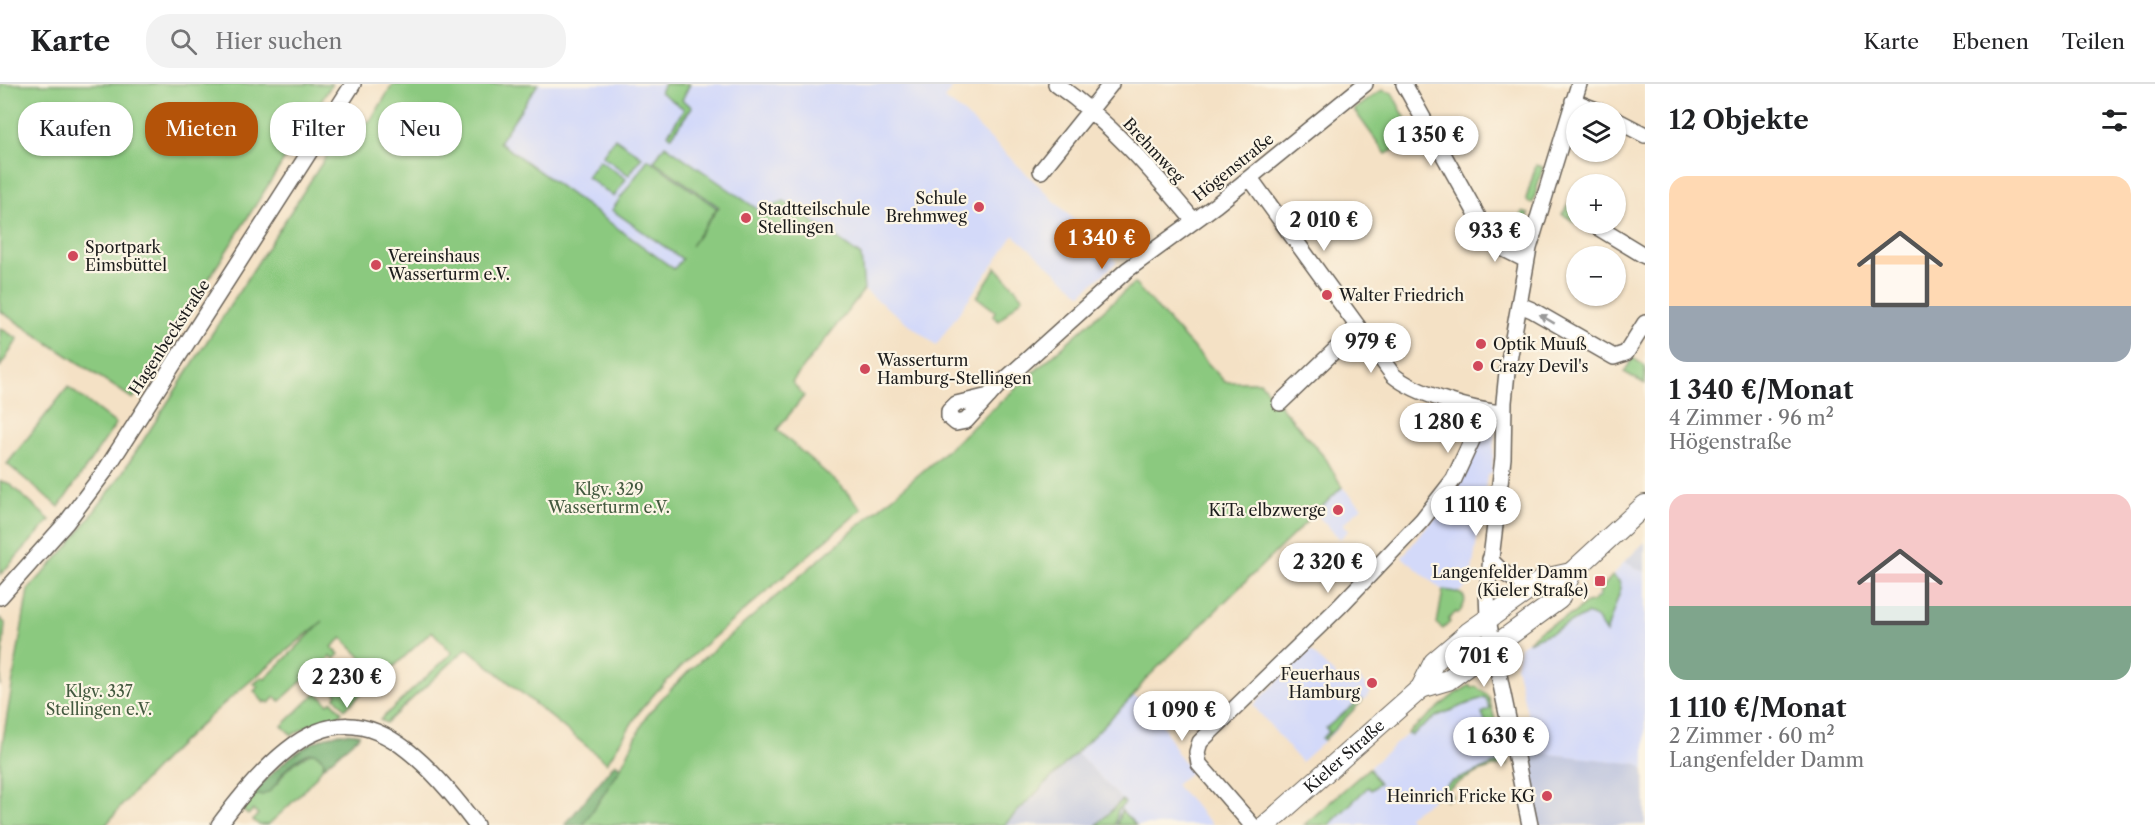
<!DOCTYPE html>
<html lang="de">
<meta charset="utf-8">
<style>
body{margin:0;font-family:"Libre Caslon Text",serif;background:#f2f2f2;color:#202124;height:100vh;display:flex;flex-direction:column;font-size:22px;white-space:nowrap}
*{box-sizing:border-box;margin:0}
p{font-size:20px;color:#757577}
.icon{flex:none;width:33px;height:33px;fill:none;stroke:currentColor;stroke-width:2;stroke-linecap:round;stroke-linejoin:round}
.map{position:relative;flex:1;overflow:hidden}
.panel{display:flex;flex-direction:column;background:#fff;width:510px}
.panel>*{flex:none}
.hud{position:absolute;left:18px;top:18px;width:570px;height:54px;display:flex;gap:12px}
.controls{position:absolute;left:1566px;top:18px;display:grid;gap:12px}
.controls a{display:grid;place-items:center;width:60px;height:60px;border-radius:50%;background:#fff;box-shadow:0 2px 4px #0004;font-size:30px}
.price{position:absolute;translate:-50% -51px;padding:0 14px;border-radius:21px;background:#fff;color:#222;font-size:20px;line-height:39px;filter:drop-shadow(0 2px 3px #0008)}
.price::after{content:'';position:absolute;left:50%;top:36px;width:18px;height:14px;margin-left:-9px;background:inherit;clip-path:polygon(0 0,100% 0,50% 100%)}
.price.selected{background:#b45309;color:#fff}
ul{padding:0;list-style:none}
li{display:grid;align-content:center;gap:12px;height:318px;padding:0 24px}
li span{display:grid;place-items:center;height:186px;border-radius:18px;color:#555}
li>.icon{margin-inline-start:auto}
span .icon{width:108px;height:108px;fill:#fffc;stroke-width:1}
li b{font-size:26px}
h2{display:flex;justify-content:space-between;align-items:center;height:72px;padding:0 24px;font-size:26px}
.pill{padding:0 21px;border-radius:24px;background:#fff;box-shadow:0 2px 4px #0004;font-size:21px;line-height:54px}
.pill.selected{background:#b45309;color:#fff}
header{display:flex;align-items:center;gap:36px;box-sizing:border-box;height:84px;padding:0 30px;background:#fff;border-bottom:2px solid #e0e0e0}
header strong{font-size:28px}
nav{display:flex;gap:33px;margin-inline-start:auto;font-size:21px}
.search{width:420px;height:54px;background:#f2f2f2;display:flex;align-items:center;gap:15px;box-sizing:border-box;padding:0 21px;border-radius:24px;color:#757577;font-size:22px}
main{display:flex;flex:1;min-height:0}
.map>svg:first-child{display:block}
.built{fill:#d3d9f9}
.industrial{fill:#bcc3de}
.green{fill:#8bc97f;stroke:#54724e;stroke-width:1.5}
.forest{fill:#70ad6e;stroke:#466445;stroke-width:1.5}
.lines{fill:none;stroke-linecap:round;stroke-linejoin:round}
.minor-casing{stroke:#686157;stroke-width:18}
.major-casing{stroke:#686157;stroke-width:22}
.minor{stroke:#fff;stroke-width:15}
.major{stroke:#fff;stroke-width:20}
.oneway{fill:#999}
.poi-dot{fill:#d1495b;stroke:#fcf5e5;stroke-width:2}
.labels{text-anchor:middle;dominant-baseline:central;stroke-width:4.5;stroke-linejoin:round;paint-order:stroke}
.street-label{font-size:16px;fill:#1c1c1c;stroke:#fcf5e5}
.poi-label{font-size:16px;fill:#1c1c1c;stroke:#fcf5e5;text-anchor:start}
.park-label{font-size:16px;fill:#43593f;stroke:#fcf5e5}
</style>
<header>
<strong>Karte</strong>
<div class="search"><svg class="icon" aria-label="search" viewBox="0 0 24 24"><circle cx="10" cy="10" r="6"/><path d="M15 15l6 6"/></svg>Hier suchen</div>
<nav><a>Karte</a><a>Ebenen</a><a>Teilen</a></nav>
</header>
<main>
<div class="map">
<svg width="1645" height="741" viewBox="0 0 1645 741">
<rect width="100%" height="100%" fill="#fcf5e5"/>
<filter id="ink" filterUnits="userSpaceOnUse"><feTurbulence type="fractalNoise" baseFrequency=".0167" numOctaves="2"/><feDisplacementMap in="SourceGraphic" scale="12" xChannelSelector="R" yChannelSelector="G"/><feConvolveMatrix kernelMatrix="1 2 1 2 8 2 1 2 1" color-interpolation-filters="sRGB"/></filter>
<filter id="wash" filterUnits="userSpaceOnUse"><feTurbulence type="fractalNoise" baseFrequency=".008" numOctaves="4" result="noise"/><feDisplacementMap in="SourceGraphic" scale="24" xChannelSelector="R" yChannelSelector="G"/><feGaussianBlur stdDeviation="1.35" result="paint"/><feColorMatrix in="noise" values="0 0 0 0 0 0 0 0 0 0 0 0 0 0 0 0 0 1.4 0 .05"/><feComposite in="paint" operator="in"/></filter>
<g filter="url(#wash)">
<rect width="100%" height="100%" fill="#f4e1c5"/>
<path class="built" d="M538,0H955L944,15L964,29L1117,178L1081,210L1014,151L936,261L864,206L810,276L675,185L499,58Z
M1487,334L1495,339L1492,389L1487,392L1470,500L1460,508L1442,506L1402,473L1441,426L1462,395Z
M1342,403L1362,423L1343,440L1349,446L1340,455L1315,429Z
M1624,478L1645,488V686L1638,680L1532,668L1528,633L1516,582L1520,563L1542,545L1573,530L1586,519L1592,518Z
M1310,566L1345,601L1357,591L1371,608L1332,650L1301,678L1253,621Z
M1470,601L1471,604L1475,602L1488,611L1507,681H1497L1463,695L1448,705L1408,732L1413,741H1304L1398,658L1451,613Z
M1133,612L1140,615L1164,643L1178,671L1192,687L1175,701L1213,741H1104L1125,719L1076,668Z"/>
<path class="industrial" d="M1645,458V488L1624,478Z
M1076,668L1125,719L1104,741H1004Z
M1532,668L1638,680L1644,684L1645,741H1539L1525,670Z"/>
<path class="green" d="M0,0H332L133,315L0,227Z
M393,0H538L499,58L674,185L682,175L612,126L648,75L717,124L691,162L719,123L654,77L665,61L760,127L784,117L861,172L864,206L792,298L804,312L777,346L841,402L862,425L693,571L657,607L639,628L607,679L467,564L386,639L380,636L452,569L432,547L370,605L368,602L366,604L352,589L365,577L342,554L332,563L339,570L334,575L331,572L316,587L311,583L302,592L304,595L280,617L275,613L269,619L266,617L264,619L254,607L258,603L254,600L262,593L265,595L323,537C246,600 167,663 106,741H0V674L28,506L70,460L117,397L338,54L345,56L359,38H370Z
M664,0H690L682,16L692,23L671,53L668,50L684,25L660,8Z
M1382,6L1392,9L1416,54L1386,70L1354,26Z
M615,54L642,73L629,91L602,72Z
M599,76L626,95L614,113L587,93Z
M1536,81L1543,83L1533,119L1528,118L1526,115Z
M1569,119L1576,123V139L1562,130Z
M1522,128L1529,130L1520,154L1512,160L1513,150Z
M996,183L1023,213L999,237L993,232L995,227L977,213Z
M1134,199L1225,298H1260L1326,375L1342,403L1146,595L1133,612L1004,741H583L619,687L646,633L663,613L691,585L931,380Z
M0,244L18,255L0,283Z
M1633,274L1645,282V300L1624,288Z
M68,303L116,340L59,423L7,380Z
M0,397L8,399L50,436L0,491Z
M1612,492L1619,497L1621,504L1606,549L1596,534L1587,530L1552,548L1527,558L1542,545L1573,530L1586,519L1592,518L1599,512L1601,505Z
M1443,506C1461,508 1473,511 1458,530L1456,528L1448,536L1450,538L1443,545L1437,540Z
M0,534L5,539L0,602Z
M344,585L365,607L345,625L335,613L337,610L329,600Z
M1470,601L1471,604L1475,602L1488,611L1501,656L1491,651L1482,629L1490,625L1485,613L1437,632L1412,651L1409,650L1408,649L1451,613Z
M317,608L328,620L332,617L342,628L337,634L312,640L292,651L282,642Z
M1361,615L1362,617L1324,656L1322,654L1329,648L1326,644Z
M1496,666L1503,667L1507,681C1486,682 1465,694 1448,705L1452,712L1446,716L1441,709L1434,714L1432,711L1451,698L1499,678Z
M311,669H316L324,677C323,692 281,729 268,741H259L253,736L258,730L253,726L248,731L241,725L252,711L277,700L285,687L300,675Z
M1369,684L1379,699L1371,706L1368,703L1329,741H1304Z
M1122,716L1125,719L1118,726L1115,741H1097Z
M1121,726L1136,741H1117Z"/>
<path class="forest" d="M340,649L359,650V652L323,683L324,677C322,675 320,672 317,670C308,665 290,681 284,687C279,694 277,701 270,707C264,712 259,711 252,711C277,682 302,658 340,649Z
M615,679L621,683L619,687L583,741H565Z"/>
</g>
<g filter="url(#ink)">
<g class="lines">
<defs>
<path id="minor" d="M1056,0C1109,37 1153,88 1194,137
M1404,0L1487,149L1502,164L1526,176
M1573,17L1601,28
M1616,36L1645,51
M1041,87L1111,0
M1250,94L1393,291C1415,310 1474,327 1503,329
M1594,141L1645,172
M1520,221L1532,226L1614,273L1626,269L1645,239
M989,312L956,320L949,327V333L956,339L966,337L997,303L1127,186L1216,121L1365,0
M1280,319L1358,244
M1490,475C1503,491 1516,499 1537,501
M0,513L66,439L105,387L353,0
M219,741C317,608 377,609 476,741
M1252,741L1199,680L1197,668L1200,658L1340,522L1422,436L1454,395L1478,343L1480,327
M1530,741L1493,562L1488,535L1487,508L1503,374L1504,318L1507,288L1529,164L1579,0"/>
<g id="major">
<path d="M1421,604L1448,596L1559,515L1571,489L1645,421"/>
<path id="s1" d="M1266,741L1421,604L1434,578L1468,549L1544,495L1571,489"/>
</g>
</defs>
<use href="#minor" class="minor-casing"/>
<use href="#major" class="major-casing"/>
<use href="#minor" class="minor"/>
<use href="#major" class="major"/>
</g>
<defs><path id="oneway-solid" d="M-6-.8H1V-3.2L6.5 0L1 3.2V.8H-6Z" transform="scale(1.5)"/></defs>
<use class="oneway" href="#oneway-solid" transform="translate(1547 235) rotate(-149)"/>
</g>
<g class="poi-dot">
<circle cx="979" cy="123" r="6"/>
<circle cx="746" cy="134" r="6"/>
<circle cx="73" cy="172" r="6"/>
<circle cx="376" cy="181" r="6"/>
<circle cx="1327" cy="211" r="6"/>
<circle cx="1481" cy="260" r="6"/>
<circle cx="1478" cy="282" r="6"/>
<circle cx="865" cy="285" r="6"/>
<circle cx="1338" cy="426" r="6"/>
<rect x="1594" y="491" width="12" height="12" rx="3"/>
<circle cx="1372" cy="599" r="6"/>
<circle cx="1547" cy="712" r="6"/>
</g>
<g class="labels">
<g class="street-label">
<text transform="translate(1154 66) rotate(47)">Brehmweg</text>
<text transform="translate(1233 83) rotate(-39)">Högenstraße</text>
<text transform="translate(169 253) rotate(-57)">Hagenbeckstraße</text>
<text stroke="none"><textPath href="#s1" startOffset="104">Kieler Straße</textPath></text>
</g>
<g class="poi-label">
<text x="967" y="114" text-anchor="end">Schule<tspan x="967" dy="18">Brehmweg</tspan></text>
<text x="758" y="125">Stadtteilschule<tspan x="758" dy="18">Stellingen</tspan></text>
<text x="85" y="163">Sportpark<tspan x="85" dy="18">Eimsbüttel</tspan></text>
<text x="388" y="172">Vereinshaus<tspan x="388" dy="18">Wasserturm e.V.</tspan></text>
<text x="1339" y="211">Walter Friedrich</text>
<text x="1493" y="260">Optik Muuß</text>
<text x="877" y="276">Wasserturm<tspan x="877" dy="18">Hamburg-Stellingen</tspan></text>
<text x="1490" y="282">Crazy Devil's</text>
<text x="1326" y="426" text-anchor="end">KiTa elbzwerge</text>
<text x="1588" y="488" text-anchor="end">Langenfelder Damm<tspan x="1588" dy="18">(Kieler Straße)</tspan></text>
<text x="1360" y="590" text-anchor="end">Feuerhaus<tspan x="1360" dy="18">Hamburg</tspan></text>
<text x="1535" y="712" text-anchor="end">Heinrich Fricke KG</text>
</g>
<g class="park-label">
<text x="609" y="405">Klgv. 329<tspan x="609" dy="18">Wasserturm e.V.</tspan></text>
<text x="99" y="607">Klgv. 337<tspan x="99" dy="18">Stellingen e.V.</tspan></text>
</g>
</g>
</svg>
<div class="controls">
<a><svg class="icon" aria-label="layers" viewBox="0 0 24 24"><path d="M12 4l9 5-9 5-9-5zM3 14l9 5 9-5"/></svg></a>
<a>+</a>
<a>−</a>
</div>
<b class="price" style="left:1431px;top:83px">1 350 €</b>
<b class="price" style="left:1324px;top:168px">2 010 €</b>
<b class="price" style="left:1495px;top:179px">933 €</b>
<b class="price selected" style="left:1102px;top:186px">1 340 €</b>
<b class="price" style="left:1371px;top:290px">979 €</b>
<b class="price" style="left:1448px;top:370px">1 280 €</b>
<b class="price" style="left:1476px;top:453px">1 110 €</b>
<b class="price" style="left:1328px;top:510px">2 320 €</b>
<b class="price" style="left:1484px;top:604px">701 €</b>
<b class="price" style="left:347px;top:625px">2 230 €</b>
<b class="price" style="left:1182px;top:658px">1 090 €</b>
<b class="price" style="left:1501px;top:684px">1 630 €</b>
<div class="hud">
<a class="pill">Kaufen</a>
<a class="pill selected">Mieten</a>
<a class="pill">Filter</a>
<a class="pill">Neu</a>
</div>
</div>
<section class="panel">
<h2>12 Objekte<svg class="icon" aria-label="filters" viewBox="0 0 24 24"><path d="M4 7h16M4 17h16"/><circle cx="9" cy="7" r="2"/><circle cx="15" cy="17" r="2"/></svg></h2>
<ul>
<li><span style="background:linear-gradient(#ffd9b3 70%,#9aa5b1 0)"><svg class="icon" aria-label="home" viewBox="0 0 24 24"><path d="M3 11l9-7 9 7M6 9v11h12V9"/></svg></span><div><b>1 340 €/Monat</b><p>4 Zimmer · 96 m²</p><p>Högenstraße</p></div></li>
<li><span style="background:linear-gradient(#f6c9c9 60%,#7fa58c 0)"><svg class="icon" aria-label="home" viewBox="0 0 24 24"><path d="M3 11l9-7 9 7M6 9v11h12V9"/></svg></span><div><b>1 110 €/Monat</b><p>2 Zimmer · 60 m²</p><p>Langenfelder Damm</p></div></li>
</ul>
</section>
</main>
